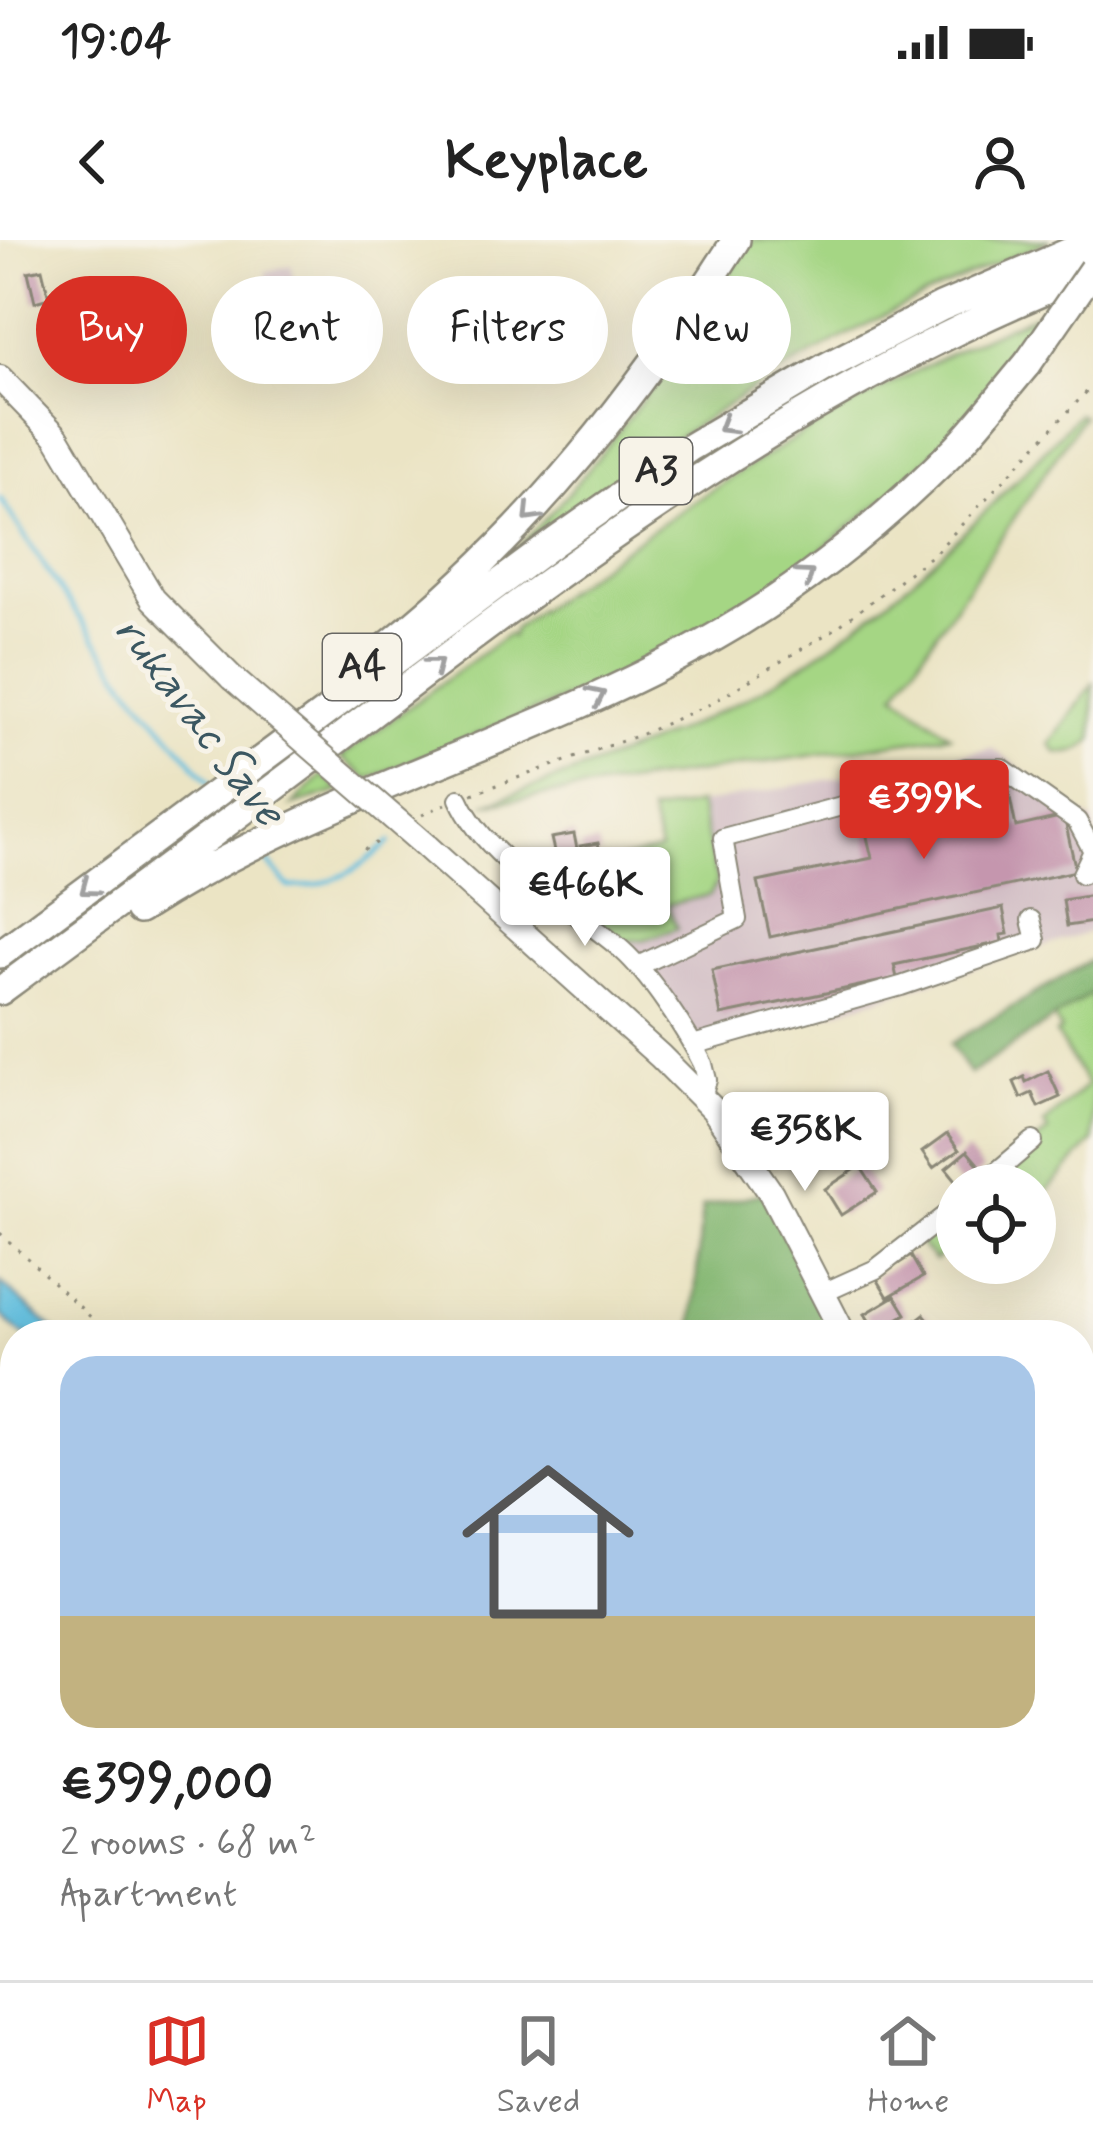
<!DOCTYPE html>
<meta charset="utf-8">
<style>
body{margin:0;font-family:Mynerve,sans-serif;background:#f2f2f2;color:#222;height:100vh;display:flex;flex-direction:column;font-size:45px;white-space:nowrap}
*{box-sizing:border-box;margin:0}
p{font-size:39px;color:#767676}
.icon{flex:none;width:66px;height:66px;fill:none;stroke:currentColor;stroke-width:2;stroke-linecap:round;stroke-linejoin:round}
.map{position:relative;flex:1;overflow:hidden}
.details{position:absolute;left:0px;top:1080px;width:1095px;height:660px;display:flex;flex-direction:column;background:#fff;border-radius:48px 48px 0 0;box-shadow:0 12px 48px #0002}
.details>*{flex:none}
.top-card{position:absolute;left:36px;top:36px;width:1023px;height:108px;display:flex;gap:24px}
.buttons{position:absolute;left:936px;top:924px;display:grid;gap:24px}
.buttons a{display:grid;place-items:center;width:120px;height:120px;border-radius:50%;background:#fff;box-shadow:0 12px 48px #0002;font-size:60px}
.price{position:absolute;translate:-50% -102px;padding:0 27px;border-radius:12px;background:#fff;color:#222;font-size:39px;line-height:78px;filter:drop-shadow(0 3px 6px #0008)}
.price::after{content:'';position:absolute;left:50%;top:72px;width:36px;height:27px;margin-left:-18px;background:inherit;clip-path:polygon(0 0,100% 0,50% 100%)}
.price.selected{background:#d93025;color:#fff}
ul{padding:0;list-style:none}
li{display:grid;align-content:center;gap:24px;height:636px;padding:0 60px}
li+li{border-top:3px solid #e0e0e0}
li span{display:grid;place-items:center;height:372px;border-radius:36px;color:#555}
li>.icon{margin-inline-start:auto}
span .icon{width:216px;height:216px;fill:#fffc;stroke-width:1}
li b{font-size:51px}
.chip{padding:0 42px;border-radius:54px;background:#fff;box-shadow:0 12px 48px #0002;font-size:42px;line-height:108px}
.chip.selected{background:#d93025;color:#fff}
.status{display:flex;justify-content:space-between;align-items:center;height:84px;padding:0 60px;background:#fff;direction:ltr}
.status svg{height:33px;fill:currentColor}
header{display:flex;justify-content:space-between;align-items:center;height:156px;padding:0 60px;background:#fff;font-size:54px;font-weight:700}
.menu{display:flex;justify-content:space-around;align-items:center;height:168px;border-top:3px solid #e0e0e0;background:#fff;font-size:33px;color:#767676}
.menu a{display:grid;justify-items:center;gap:6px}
.menu .selected{color:#d93025}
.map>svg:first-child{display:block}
.industrial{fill:#d2bec5}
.green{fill:#a5d684;stroke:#688058;stroke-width:3}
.forest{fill:#84b772;stroke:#58714e;stroke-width:3}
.water{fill:#60bede;stroke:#467484;stroke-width:3}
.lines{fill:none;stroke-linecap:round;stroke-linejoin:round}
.stream{stroke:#60bede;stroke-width:4.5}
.building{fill:#c596ae}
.minor-casing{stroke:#8b8878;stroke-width:22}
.major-casing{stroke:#8b8878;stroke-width:28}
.highway-casing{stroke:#8b8878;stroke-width:32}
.path{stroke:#8b8878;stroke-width:3;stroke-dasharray:3 9;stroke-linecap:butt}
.minor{stroke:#fff;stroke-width:18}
.major{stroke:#fff;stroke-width:24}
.highway{stroke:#fff;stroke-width:27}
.major-bridge-casing{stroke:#8b8878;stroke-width:28;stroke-linecap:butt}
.highway-bridge-casing{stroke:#8b8878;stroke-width:32;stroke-linecap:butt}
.major-bridge{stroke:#fff;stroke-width:24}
.highway-bridge{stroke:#fff;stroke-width:27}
.oneway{stroke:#a0a0a0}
.labels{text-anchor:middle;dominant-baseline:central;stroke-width:10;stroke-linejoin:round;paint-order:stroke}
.shield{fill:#f7f3e8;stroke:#686764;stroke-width:3}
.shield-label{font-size:39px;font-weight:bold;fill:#2b2b2b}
.water-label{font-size:45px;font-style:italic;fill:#3b5761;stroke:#f7f3e8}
</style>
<div class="status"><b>19:04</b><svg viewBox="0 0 49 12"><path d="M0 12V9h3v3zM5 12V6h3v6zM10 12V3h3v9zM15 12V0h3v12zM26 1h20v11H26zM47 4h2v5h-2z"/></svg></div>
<header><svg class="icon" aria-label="back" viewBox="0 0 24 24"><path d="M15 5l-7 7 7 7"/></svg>Keyplace<svg class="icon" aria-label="person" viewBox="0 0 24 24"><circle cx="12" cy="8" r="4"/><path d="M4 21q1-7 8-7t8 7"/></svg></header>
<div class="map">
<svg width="1093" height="1740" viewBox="0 0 1093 1740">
<rect width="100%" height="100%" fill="#f7f3e8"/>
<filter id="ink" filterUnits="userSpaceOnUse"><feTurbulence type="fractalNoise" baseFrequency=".00833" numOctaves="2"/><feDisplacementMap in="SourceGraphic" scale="24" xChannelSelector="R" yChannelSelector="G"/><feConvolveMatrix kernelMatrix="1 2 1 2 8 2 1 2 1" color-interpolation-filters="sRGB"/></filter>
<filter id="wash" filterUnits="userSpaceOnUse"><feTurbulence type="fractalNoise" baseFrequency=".004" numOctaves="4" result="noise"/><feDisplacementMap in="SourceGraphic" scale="48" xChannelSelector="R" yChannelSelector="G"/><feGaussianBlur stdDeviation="2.7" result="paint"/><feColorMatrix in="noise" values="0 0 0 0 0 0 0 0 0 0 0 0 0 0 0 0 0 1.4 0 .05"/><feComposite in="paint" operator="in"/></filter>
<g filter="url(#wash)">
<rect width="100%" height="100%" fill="#ebe4c4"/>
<path class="industrial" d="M291,25L298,55L272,61L265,32Z
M992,508L1093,581V691L717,809L712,815L625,701L646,699L676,688L665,665L710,655L715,649L699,564Z"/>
<path class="green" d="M751,0H1050C987,28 922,56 860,88C738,152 626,231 515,311C607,217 680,111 751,0Z
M1052,67L1012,125L941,206L890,255L785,339L721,382L601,444L368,539L341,517L508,394L512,397L514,389C681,263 858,149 1052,67Z
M1078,174L1083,176L896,453L950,495L485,564C602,523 723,482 825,409C920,342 1000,259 1078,174Z
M1093,444V499C1082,511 1072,515 1056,512L1050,504Z
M322,535L340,551L293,565Z
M699,564L717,642L710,655L666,665L677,688L646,699L625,701L554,650L623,633L618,621L660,610L650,573Z
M1093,752V901L1037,962L1035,945H989L1048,891L1044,884L1087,845L1056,794L1061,790L1054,778Z
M957,971V1002L935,1021L919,1003Z
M1080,1568L1093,1570V1736L1086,1740H934L943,1725H1080Z
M643,1725H696L709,1740H642Z"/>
<path class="forest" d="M1093,719V752L970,834L950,804Z
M764,953L834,1095H692L702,967Z
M0,1266L15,1279V1725H447L460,1740H0Z
M523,1725H550L558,1740H488Z"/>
<path class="water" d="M0,1042L60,1095H23L0,1074Z"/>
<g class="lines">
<path class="stream" d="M0,258L62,353L131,449L210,543
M262,615L289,647C330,648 360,629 390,602"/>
</g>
<g id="blocks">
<path class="building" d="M42,29L49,58L35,62L28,32Z
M1007,543L1016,587L1064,576L1076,631L770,697L758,642L872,618L864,584L890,579L888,569Z
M574,594L579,619L557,624L551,598Z
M598,603L601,615L583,619L580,606Z
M1093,655V682L1067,686L1063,660Z
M1003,668L1008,694L1001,695L1002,702L894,725L897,738L721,775L712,730Z
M1048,831L1060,857L1038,867L1032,853L1021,858L1014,842L1024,837L1026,842Z
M865,881L878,898L848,918L833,902Z
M947,894L959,910L933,928L922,912Z
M967,911L983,930L960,945L946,928Z
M860,926L877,952L841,975L825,949Z
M911,1016L923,1037L888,1057L876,1037Z
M895,1056L906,1074L876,1092L865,1074Z
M924,1074L936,1089L928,1095H897Z
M1086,1324L1093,1329V1350L1080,1370V1332Z
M1080,1374L1091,1383L1080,1401Z
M1093,1448V1496L1089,1504L1080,1500V1473Z
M817,1725H846L859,1740H819L811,1730Z
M784,1727L794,1740H767Z"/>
</g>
</g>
<g filter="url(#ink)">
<use href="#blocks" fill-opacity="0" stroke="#8b8878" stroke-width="3"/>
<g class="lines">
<defs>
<path id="minor" d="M459,559C486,621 571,666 622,710C649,734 687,791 703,824L707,840L702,857
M638,726L737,679L723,598L860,561L931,535L966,528H1002L1077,581L1093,611L1082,634
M693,805L901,746L1036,700L1031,680
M981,945L1033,901
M823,1053L876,1029L957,966
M926,1740L934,1725"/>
<path id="major" d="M0,138L56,196L153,359L232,438
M426,606L660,816L714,870L771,953L844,1095
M1080,1549L1093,1555"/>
<path id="highway" d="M389,405C533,289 638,154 736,0
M139,670C316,555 524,504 706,402C798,351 884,281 957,207C982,181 1004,151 1028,123
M0,714L556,301L689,208L824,128L941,67L1093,2
M0,751C110,670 220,589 329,506C568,323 810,141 1093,31"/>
</defs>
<use href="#minor" class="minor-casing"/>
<use href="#major" class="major-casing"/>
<use href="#highway" class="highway-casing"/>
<path class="path" d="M472,554L642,494L710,464L835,389L936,312L1093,145
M422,575L446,564
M364,610L383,599
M0,993L110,1095
M0,1223L15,1236
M0,1271L15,1284
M460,1725L471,1730L488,1725
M636,1725V1740
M723,1725L736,1740"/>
<use href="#minor" class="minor"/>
<use href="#major" class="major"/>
<use href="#highway" class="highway"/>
<defs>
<path id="major-bridge" d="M232,438L426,606"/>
<path id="highway-bridge" d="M1028,123L1093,29"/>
</defs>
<use href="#major-bridge" class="major-bridge-casing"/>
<use href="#highway-bridge" class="highway-bridge-casing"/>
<use href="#major-bridge" class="major-bridge"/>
<use href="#highway-bridge" class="highway-bridge"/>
</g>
<defs><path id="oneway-chevron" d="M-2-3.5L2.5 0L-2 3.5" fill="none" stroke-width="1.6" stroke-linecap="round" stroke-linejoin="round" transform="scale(3)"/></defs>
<g class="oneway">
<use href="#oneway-chevron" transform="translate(726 186) rotate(149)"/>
<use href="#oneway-chevron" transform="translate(531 274) rotate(134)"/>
<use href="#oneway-chevron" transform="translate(806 336) rotate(-35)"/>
<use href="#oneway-chevron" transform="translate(435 425) rotate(-38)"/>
<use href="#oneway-chevron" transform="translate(597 456) rotate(-26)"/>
<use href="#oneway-chevron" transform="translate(88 648) rotate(143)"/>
</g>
</g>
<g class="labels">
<g class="shield">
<rect x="620" y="198" width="72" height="66" rx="9"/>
<rect x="323" y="394" width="78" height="66" rx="9"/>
</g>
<g class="shield-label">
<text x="656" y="231">A3</text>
<text x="362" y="427">A4</text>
</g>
<g class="water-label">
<text transform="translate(199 482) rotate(53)">rukavac Save</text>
</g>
</g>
</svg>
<div class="buttons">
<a><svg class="icon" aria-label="locate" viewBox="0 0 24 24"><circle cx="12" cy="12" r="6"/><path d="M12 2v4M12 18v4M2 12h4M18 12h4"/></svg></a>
</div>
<b class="price selected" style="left:924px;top:622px">€399K</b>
<b class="price" style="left:585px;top:709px">€466K</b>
<b class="price" style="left:805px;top:954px">€358K</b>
<div class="top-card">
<a class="chip selected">Buy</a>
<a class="chip">Rent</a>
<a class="chip">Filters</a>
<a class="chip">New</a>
</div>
<section class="details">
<ul>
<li><span style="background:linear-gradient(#a9c7e8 70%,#c2b280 0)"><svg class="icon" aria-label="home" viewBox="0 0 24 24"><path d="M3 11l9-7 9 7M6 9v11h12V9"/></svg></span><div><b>€399,000</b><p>2 rooms · 68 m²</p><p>Apartment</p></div></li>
</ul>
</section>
</div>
<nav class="menu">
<a class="selected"><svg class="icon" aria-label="map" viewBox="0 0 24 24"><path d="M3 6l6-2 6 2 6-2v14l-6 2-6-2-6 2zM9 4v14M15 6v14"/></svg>Map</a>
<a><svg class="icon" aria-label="saved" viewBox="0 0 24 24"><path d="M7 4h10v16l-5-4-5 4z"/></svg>Saved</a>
<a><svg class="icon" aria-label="home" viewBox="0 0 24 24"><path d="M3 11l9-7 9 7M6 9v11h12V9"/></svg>Home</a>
</nav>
